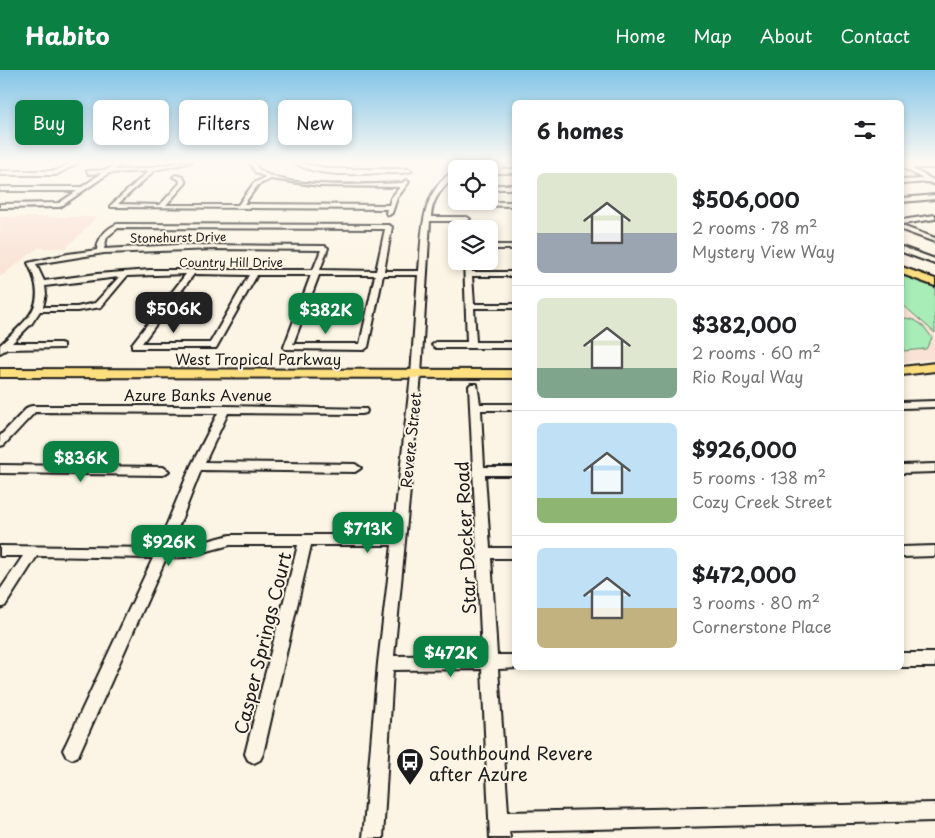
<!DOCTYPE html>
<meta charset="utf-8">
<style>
body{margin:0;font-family:"Playpen Sans",sans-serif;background:#f6f6f6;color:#202124;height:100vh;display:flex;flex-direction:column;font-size:19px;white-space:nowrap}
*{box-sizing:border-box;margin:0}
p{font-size:16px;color:#757577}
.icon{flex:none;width:28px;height:28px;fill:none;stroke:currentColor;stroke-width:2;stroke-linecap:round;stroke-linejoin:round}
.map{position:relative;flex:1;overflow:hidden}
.panel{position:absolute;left:512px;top:30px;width:392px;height:570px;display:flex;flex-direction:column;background:#fff;border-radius:8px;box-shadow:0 2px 8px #0003}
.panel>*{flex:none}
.guide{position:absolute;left:15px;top:30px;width:422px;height:45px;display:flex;gap:10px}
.controls{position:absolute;left:448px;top:90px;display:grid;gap:10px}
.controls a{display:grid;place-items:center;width:50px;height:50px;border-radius:8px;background:#fff;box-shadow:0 2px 8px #0003;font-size:25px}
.price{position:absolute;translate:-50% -42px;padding:0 11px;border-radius:10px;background:#0b8043;color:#fff;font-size:16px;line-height:32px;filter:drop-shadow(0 1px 2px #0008)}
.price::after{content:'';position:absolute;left:50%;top:30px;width:15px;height:11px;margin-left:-8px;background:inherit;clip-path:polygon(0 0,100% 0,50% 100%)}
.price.current{background:#222;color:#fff}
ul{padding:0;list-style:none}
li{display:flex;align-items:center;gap:15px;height:125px;padding:0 25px}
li+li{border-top:1px solid #e0e0e0}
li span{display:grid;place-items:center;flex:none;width:140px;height:100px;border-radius:8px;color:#555}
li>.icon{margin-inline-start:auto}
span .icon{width:60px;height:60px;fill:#fffc;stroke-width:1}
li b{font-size:21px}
h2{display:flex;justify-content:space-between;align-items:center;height:60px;padding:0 25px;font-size:21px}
.tag{padding:0 18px;border-radius:8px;background:#fff;box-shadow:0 2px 8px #0003;font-size:18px;line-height:45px}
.tag.current{background:#0b8043;color:#fff}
header{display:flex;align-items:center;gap:30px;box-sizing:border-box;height:70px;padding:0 25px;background:#0b8043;color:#fff}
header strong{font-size:24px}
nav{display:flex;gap:28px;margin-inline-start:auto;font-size:18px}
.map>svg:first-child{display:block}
.built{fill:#fae3d6}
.green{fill:#a8ecb7;stroke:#62846a}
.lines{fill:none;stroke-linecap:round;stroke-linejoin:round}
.minor-casing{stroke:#1c1c1c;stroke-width:4}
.major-casing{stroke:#1c1c1c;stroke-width:4}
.minor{fill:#fcf5e5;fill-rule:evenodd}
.major{fill:#fddf80;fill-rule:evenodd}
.labels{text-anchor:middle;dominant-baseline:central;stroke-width:4;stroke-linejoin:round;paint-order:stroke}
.far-street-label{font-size:12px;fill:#1c1c1c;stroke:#fcf5e5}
.street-label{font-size:15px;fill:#1c1c1c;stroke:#fcf5e5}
.near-street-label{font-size:18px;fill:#1c1c1c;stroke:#fcf5e5}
.near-poi-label{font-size:18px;fill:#1c1c1c;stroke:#fcf5e5;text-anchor:start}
</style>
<header>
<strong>Habito</strong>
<nav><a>Home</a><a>Map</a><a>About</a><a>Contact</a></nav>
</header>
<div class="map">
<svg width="935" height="768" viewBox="0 0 935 768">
<rect width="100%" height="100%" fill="#fcf5e5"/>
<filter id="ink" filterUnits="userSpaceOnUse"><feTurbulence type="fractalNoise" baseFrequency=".02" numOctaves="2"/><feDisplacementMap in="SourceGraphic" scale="10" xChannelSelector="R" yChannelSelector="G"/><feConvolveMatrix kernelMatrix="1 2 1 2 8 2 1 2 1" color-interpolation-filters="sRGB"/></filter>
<g filter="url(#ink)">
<path class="built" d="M0,147H97L66,178H38L0,207Z
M902,235L935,263V289L903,293Z"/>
<path class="green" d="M903,204L935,217V263L903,235Z
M902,248C918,248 924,256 932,268L926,279L903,281Z"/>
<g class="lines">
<defs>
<path id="minor" d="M73,92H79L56,105H0V101H55Z
M118,92H124L114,100L141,99L181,92H192L155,100L118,134L160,135L180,113L179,109L173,107L176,105L183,107L186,113L166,135H238L254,113L266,107L256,103L249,92H254C256,95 258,99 261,101C289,120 368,114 402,113L406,110L409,112L397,128L392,143L389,145L386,143L387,139L111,137V135L149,101L109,103L60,137L0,138V134L59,133L77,121H0V117H82L102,103L89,104L87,101L107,100ZM271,109L319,116L400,117L391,128L389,135L244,134L258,115Z
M294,92L332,99H409L412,101C405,104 393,103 385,103C359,104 315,108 294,92Z
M468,92H474L465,99H459Z
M503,92H508L500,99H515V103H495L489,107V103Z
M907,94H935V98H911L935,111V115L928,112L902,114V110L923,109L902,97V95Z
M456,100V105C443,117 432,128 431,147H467L470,149L467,151H430L421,305L394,586L482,585L469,316L471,314H477L480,334H515V340H481L484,397H515V405H485L490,478H515V488H491L497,585H515V598H519L498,599L508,742L935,733V751L509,761L510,768H490L482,599L393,600L383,768H363L378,593L392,475H311L263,684L260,690L254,693L248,690L245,684L298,475H230L185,487L166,488L78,686L72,689L66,686L63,680L66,674L153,488L37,486L5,536L0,538V520L23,486H0V476L157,478L191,396L218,343L35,342L4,375L0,376V366L28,337L32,336H225L366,339L367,341L366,343L362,344L228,343L205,392L355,394L361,398L355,402L201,400L170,478L185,477L230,465H393L411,305L418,205H383L368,277L364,280L285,279L284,277L311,205H257L216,278H132V274L186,204L127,206L101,237L77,241H40L32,253L12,273H60L63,274V278L7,279L0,283V275C30,247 49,235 28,193L68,184L97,180C98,167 106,159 117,154L389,155L392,157L384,201H419C422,165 420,119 456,100ZM118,158L385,159L376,201L320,200L328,178L325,176L178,175L104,179L107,167ZM215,179L321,180L313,200H150L97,204L44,211L36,194L104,183ZM194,204L249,205L210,273H142ZM319,205H375L360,274H293ZM119,207L95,233L77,237H43L46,224L45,216Z
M489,115H515V119H489Z
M935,125V129L902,132V128Z
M467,132H515V136L465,135L464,134Z
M935,145V149L902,154V150Z
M902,156L935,168V172L902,160Z
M489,175H515V179H489Z
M902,177L935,189V194L902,182Z
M464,191H472V202H515V206H472L474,234H515V238H474L476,272H515V278H436L432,275L436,272H467Z
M935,331V337L902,338V332Z
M935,394V402L902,403V395Z
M0,395L163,397L169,401L163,405L0,403Z
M935,476V486L902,487V477Z
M902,583H935V597H902Z"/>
<path id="major" d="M902,197L935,209V216L902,204Z
M935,293V301L902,305V297Z
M0,299L515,300V308L0,307Z"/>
</defs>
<use href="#minor" class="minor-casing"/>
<use href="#major" class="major-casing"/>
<use href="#minor" class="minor"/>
<use href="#major" class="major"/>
</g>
</g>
<linearGradient id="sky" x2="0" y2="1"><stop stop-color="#83c5e8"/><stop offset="0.46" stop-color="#fefaf3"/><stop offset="1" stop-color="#fefaf3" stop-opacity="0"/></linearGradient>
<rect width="935" height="200" fill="url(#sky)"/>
<defs>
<symbol id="bus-pin" viewBox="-11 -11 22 30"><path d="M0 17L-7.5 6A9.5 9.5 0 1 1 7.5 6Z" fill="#1c1c1c" stroke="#fcf5e5"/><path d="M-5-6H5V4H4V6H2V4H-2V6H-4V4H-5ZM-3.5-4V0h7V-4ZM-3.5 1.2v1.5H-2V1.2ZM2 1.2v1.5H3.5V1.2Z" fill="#fff"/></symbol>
</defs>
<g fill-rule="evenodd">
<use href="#bus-pin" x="394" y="676" width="32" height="43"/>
</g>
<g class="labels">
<g class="far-street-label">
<text transform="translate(178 167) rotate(-1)">Stonehurst Drive</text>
<text x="231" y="192">Country Hill Drive</text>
</g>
<g class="street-label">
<text x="258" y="288">West Tropical Parkway</text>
<text x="198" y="324">Azure Banks Avenue</text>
<text transform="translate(410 370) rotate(-84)">Revere Street</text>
</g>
<g class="near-street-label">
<text transform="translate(465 468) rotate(-93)">Star Decker Road</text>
<text transform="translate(262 573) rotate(-76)">Casper Springs Court</text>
</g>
<g class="near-poi-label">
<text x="429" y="682">Southbound Revere<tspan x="429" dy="21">after Azure</tspan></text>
</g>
</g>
</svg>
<div class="controls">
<a><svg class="icon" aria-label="locate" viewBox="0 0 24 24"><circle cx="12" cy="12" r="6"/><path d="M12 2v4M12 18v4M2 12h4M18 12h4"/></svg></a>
<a><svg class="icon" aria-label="layers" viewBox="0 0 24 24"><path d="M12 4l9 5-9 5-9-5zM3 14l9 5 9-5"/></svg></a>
</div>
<b class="price current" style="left:174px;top:264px">$506K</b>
<b class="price" style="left:326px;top:265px">$382K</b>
<b class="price" style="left:81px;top:413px">$836K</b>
<b class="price" style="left:368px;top:484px">$713K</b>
<b class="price" style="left:169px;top:497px">$926K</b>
<b class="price" style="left:451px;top:608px">$472K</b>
<div class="guide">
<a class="tag current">Buy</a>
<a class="tag">Rent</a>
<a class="tag">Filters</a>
<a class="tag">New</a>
</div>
<section class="panel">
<h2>6 homes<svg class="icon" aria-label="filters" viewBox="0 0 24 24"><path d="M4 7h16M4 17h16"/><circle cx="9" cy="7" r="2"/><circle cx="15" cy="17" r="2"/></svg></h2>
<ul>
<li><span style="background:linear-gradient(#dfe7d0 60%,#9aa5b1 0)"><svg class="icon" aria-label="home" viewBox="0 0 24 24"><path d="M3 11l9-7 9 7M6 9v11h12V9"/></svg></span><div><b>$506,000</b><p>2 rooms · 78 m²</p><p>Mystery View Way</p></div></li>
<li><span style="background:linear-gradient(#dfe7d0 70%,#7fa58c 0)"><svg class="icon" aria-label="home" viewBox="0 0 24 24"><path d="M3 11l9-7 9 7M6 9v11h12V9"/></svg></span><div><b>$382,000</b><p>2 rooms · 60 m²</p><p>Rio Royal Way</p></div></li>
<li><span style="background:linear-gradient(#bfe0f5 75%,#8fb573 0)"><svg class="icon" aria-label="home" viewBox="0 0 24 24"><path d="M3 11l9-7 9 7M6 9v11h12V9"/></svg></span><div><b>$926,000</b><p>5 rooms · 138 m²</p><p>Cozy Creek Street</p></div></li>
<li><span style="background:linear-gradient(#bfe0f5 60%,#c2b280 0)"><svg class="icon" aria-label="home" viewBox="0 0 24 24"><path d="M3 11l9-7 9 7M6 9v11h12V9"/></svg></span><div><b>$472,000</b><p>3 rooms · 80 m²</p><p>Cornerstone Place</p></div></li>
</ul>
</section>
</div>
